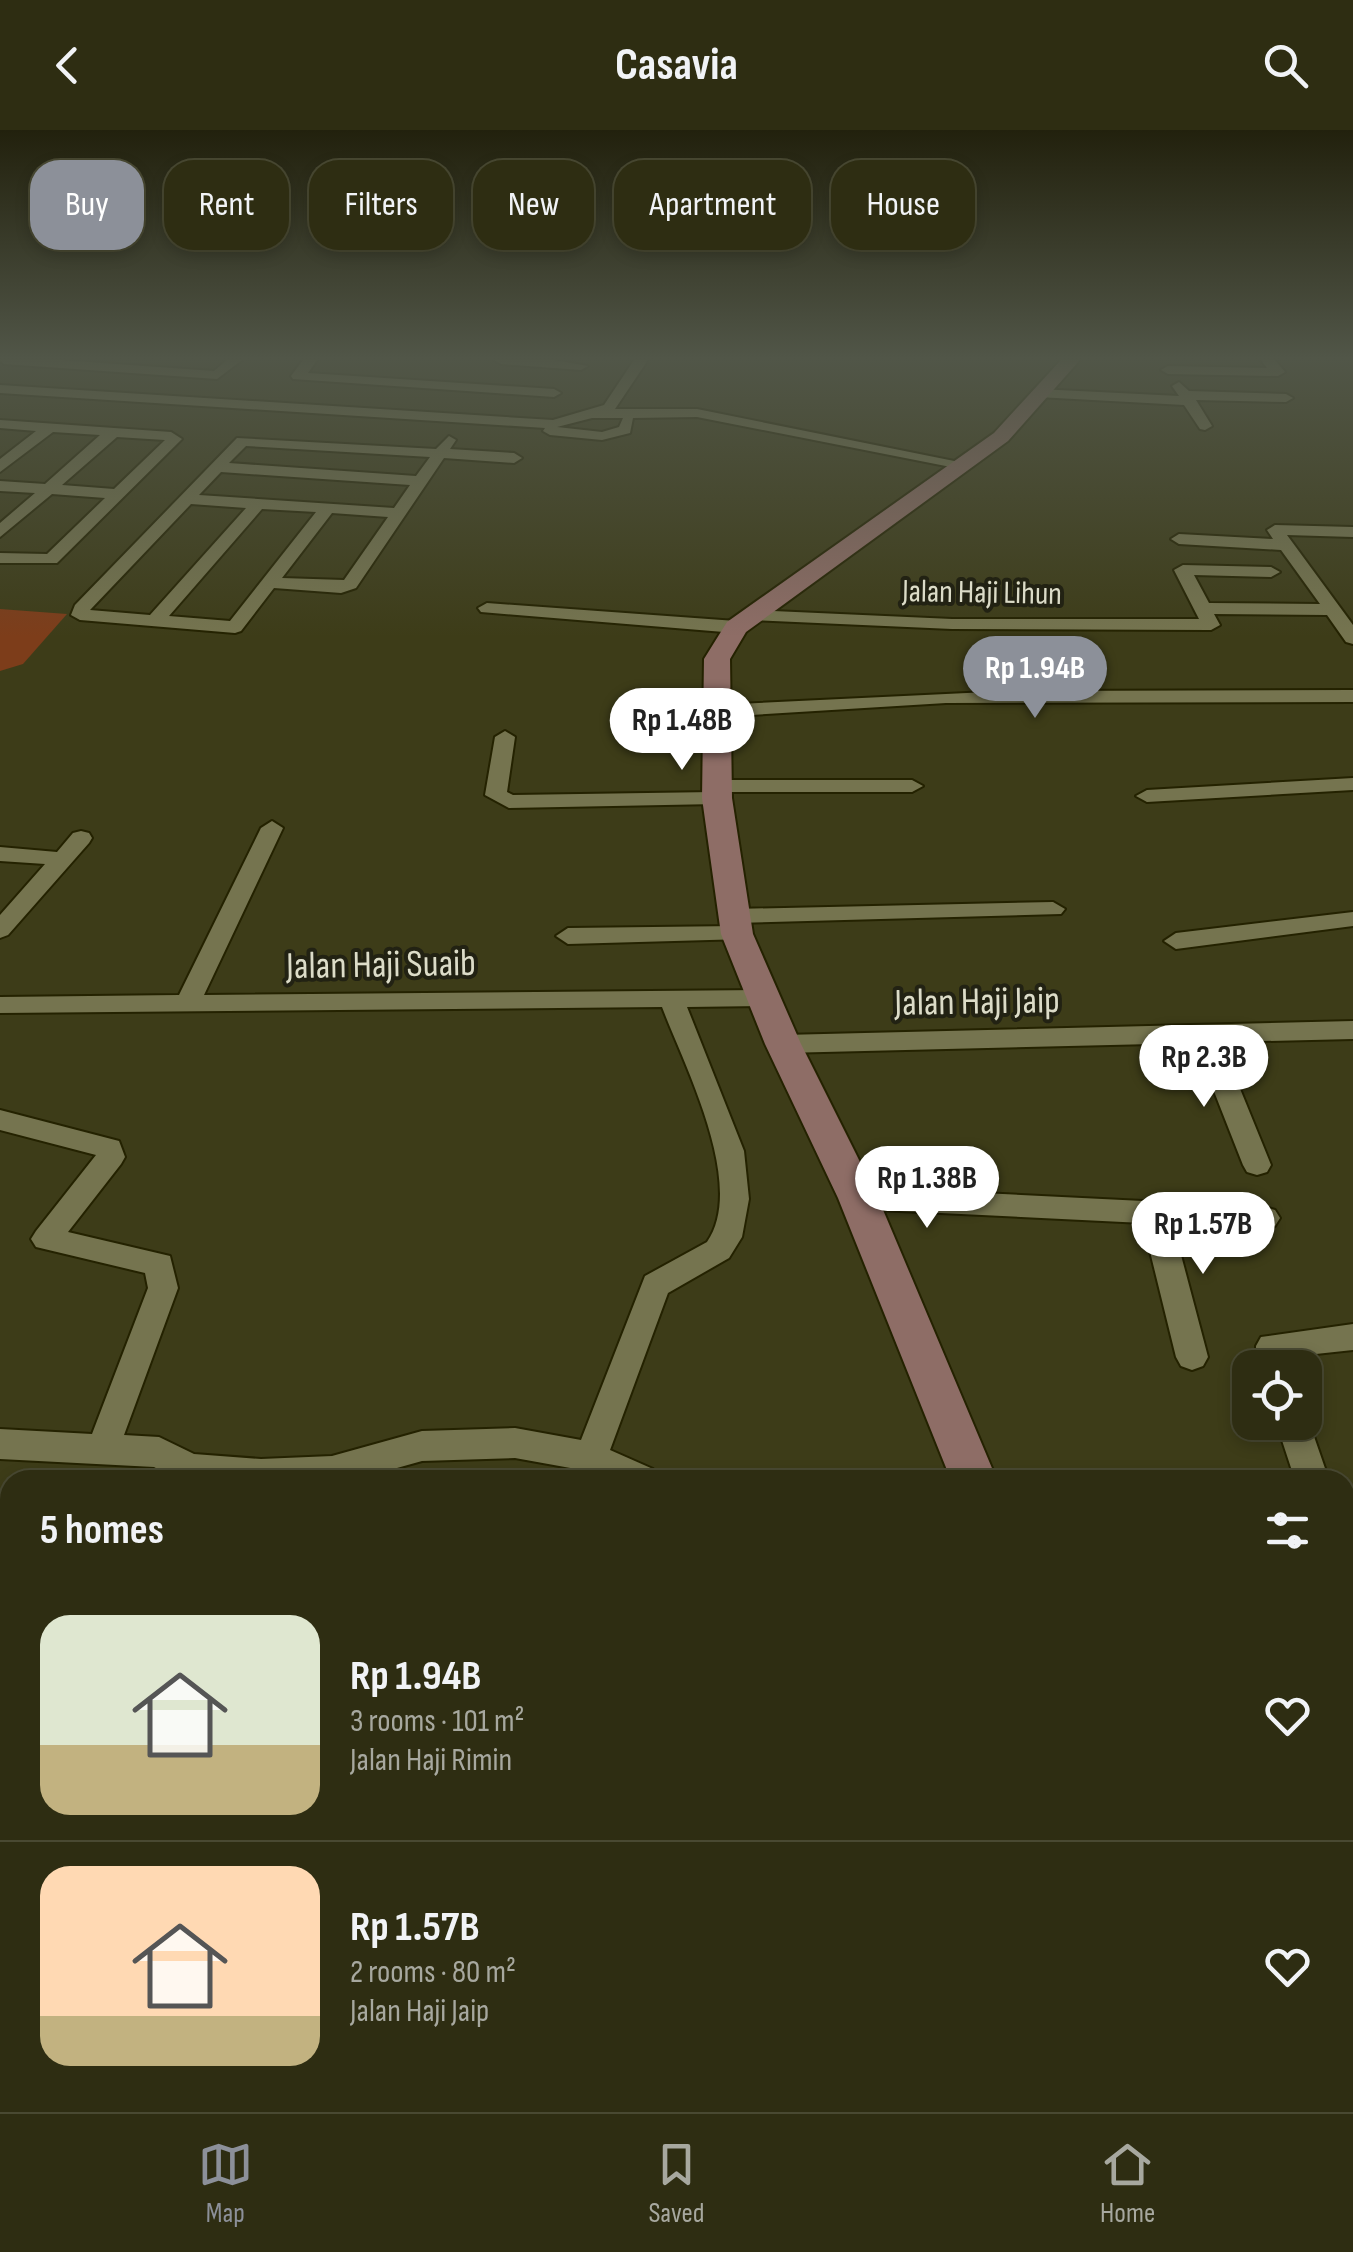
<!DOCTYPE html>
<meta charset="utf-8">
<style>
body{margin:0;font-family:"Sofia Sans Condensed",sans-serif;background:#3a3920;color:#f1f3f6;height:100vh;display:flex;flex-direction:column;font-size:38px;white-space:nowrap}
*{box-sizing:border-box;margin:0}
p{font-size:32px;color:#a7a89f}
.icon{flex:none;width:55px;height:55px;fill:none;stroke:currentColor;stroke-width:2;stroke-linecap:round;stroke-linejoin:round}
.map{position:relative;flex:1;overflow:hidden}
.side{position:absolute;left:0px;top:1340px;width:1355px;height:642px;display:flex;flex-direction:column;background:#2e2d12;border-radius:30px 30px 0 0;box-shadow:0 5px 15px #0003,0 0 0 2px #494932}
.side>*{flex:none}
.guide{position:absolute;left:30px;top:30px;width:1295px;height:90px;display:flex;gap:20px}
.fabs{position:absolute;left:1232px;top:1220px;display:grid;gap:20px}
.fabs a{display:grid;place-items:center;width:90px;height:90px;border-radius:20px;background:#2e2d12;box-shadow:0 5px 15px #0003,0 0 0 2px #494932;font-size:50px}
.price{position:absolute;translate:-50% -85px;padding:0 22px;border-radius:35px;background:#fff;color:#222;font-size:32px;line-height:65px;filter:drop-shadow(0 2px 5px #0008)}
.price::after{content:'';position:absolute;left:50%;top:60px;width:30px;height:22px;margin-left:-15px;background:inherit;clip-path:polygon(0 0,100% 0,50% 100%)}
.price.active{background:#8c9099;color:#fff}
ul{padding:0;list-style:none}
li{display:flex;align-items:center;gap:30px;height:250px;padding:0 40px}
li+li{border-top:2px solid #494932}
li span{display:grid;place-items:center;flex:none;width:280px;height:200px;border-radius:30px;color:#555}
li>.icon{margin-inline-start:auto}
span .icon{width:120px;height:120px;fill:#fffc;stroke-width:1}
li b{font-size:42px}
h2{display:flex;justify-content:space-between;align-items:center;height:120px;padding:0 40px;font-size:42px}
.tag{padding:0 35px;border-radius:30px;background:#2e2d12;box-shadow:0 5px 15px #0003,0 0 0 2px #494932;font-size:35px;line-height:90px}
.tag.active{background:#8c9099;color:#fff}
header{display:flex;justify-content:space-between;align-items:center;height:130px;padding:0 40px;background:#2e2d12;font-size:45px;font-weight:700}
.tabs{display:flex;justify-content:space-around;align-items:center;height:140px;border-top:2px solid #494932;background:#2e2d12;font-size:28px;color:#a7a89f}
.tabs a{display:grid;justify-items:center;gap:5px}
.tabs .active{color:#8c9099}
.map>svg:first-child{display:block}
.green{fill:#7d3d1a}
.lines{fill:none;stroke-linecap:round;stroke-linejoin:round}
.street-casing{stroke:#242200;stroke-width:4}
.secondary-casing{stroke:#242200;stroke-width:4}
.street{fill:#75744f;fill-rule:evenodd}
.secondary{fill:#8e6d66;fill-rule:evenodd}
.labels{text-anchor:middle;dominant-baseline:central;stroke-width:8;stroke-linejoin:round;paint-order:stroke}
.far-street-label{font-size:32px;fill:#dcdcc8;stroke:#222213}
.street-label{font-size:38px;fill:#dcdcc8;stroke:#222213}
</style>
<header><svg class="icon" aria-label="back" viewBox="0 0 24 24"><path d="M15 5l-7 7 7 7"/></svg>Casavia<svg class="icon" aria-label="search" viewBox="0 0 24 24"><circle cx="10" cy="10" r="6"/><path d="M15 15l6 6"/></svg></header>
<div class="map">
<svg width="1353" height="1982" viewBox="0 0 1353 1982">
<rect width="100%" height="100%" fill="#3d3c18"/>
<path class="green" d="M0,479L67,484L23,534L0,541Z"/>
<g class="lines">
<defs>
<path id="street" d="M0,230H60L214,241L227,230H242L217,249L4,234Z
M303,230H317L308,243L554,259L561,263L554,267L293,249L291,246Z
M494,230H554L588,236L581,240L501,234Z
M634,230H648L615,279H697L974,335L966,340L697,287L633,288L630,303L602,310L550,305L543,301L545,298L0,263V255L553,290L604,275ZM592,288H623L619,297L602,302L557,297Z
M1261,230H1275L1285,242L1278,246L1168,244L1161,240L1168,236L1267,238Z
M1179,252L1189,261L1286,264L1293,268L1286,272L1196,270L1212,296L1205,300L1200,299L1184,275L1038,267L1031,263L1038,259L1179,266L1172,256Z
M0,290L171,302L182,309L57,433H0V423L47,424L105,368L52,364L0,407V393L35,363L0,361V351L45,354L100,305L53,302L0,342V329L36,301L0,298ZM117,307L165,310L114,359L62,355Z
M449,306L456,310L450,319L514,323L522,328L514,333L444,328L356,458L341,463L274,458L241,501L235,503L80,490L71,485L75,475L237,308L436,319ZM246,316L430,327L416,346L229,333ZM221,342L410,355L394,378L199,365ZM191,374L246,378L150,485L90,480ZM262,379L316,382L230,491L169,486ZM332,383L388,387L344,450L282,448Z
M1275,395L1353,397V407L1287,405L1353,495V514L1346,512L1327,485L1214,484L1220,495L1211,500L952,499L753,490L744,485L753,480L952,489H1199L1174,440L1183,435L1271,437L1280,442L1271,447L1194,445L1209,473L1320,474L1281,420L1179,414L1171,409L1179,404L1273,409L1267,400Z
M487,473L736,491L745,497L736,503L481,482L478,478Z
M1007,521L1016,527L1029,561L1353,560V572L946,573L717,587L707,581L717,575L1009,561L998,527Z
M505,601L515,607L507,662L513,665L714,662L706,656L717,650H912L923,656L912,662H720L728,668L717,674L509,678L485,665L495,607Z
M1353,648V660L1147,672L1136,666L1147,660Z
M272,691L283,698L204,865L763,860L776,868L763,876L687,877L744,1021L749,1069L742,1107L729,1128L668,1163L610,1320L653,1339L658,1350H606L587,1341L515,1328L422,1331L354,1350H178L154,1337L0,1329V1299L92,1304L148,1158L145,1143L36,1117L31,1109L36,1101L96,1025L0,1000V980L119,1011L125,1027L121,1034L68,1102L170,1126L178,1158L124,1305L159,1307L194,1324L261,1329L332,1326L422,1301L515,1298L581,1310L645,1146L707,1112C747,1055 684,935 662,877L0,883V867L179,865L261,698Z
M81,701L89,703L92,708L89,713L8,805L0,808V785L45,734L0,731V717L57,722L73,703Z
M1053,772L1065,779L1061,784L734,793L722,786L734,779Z
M1353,782V796L1176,819L1164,811L1176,803Z
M737,796L749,804L745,809L568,814L556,806L568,798Z
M1353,891V909L1221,912L1271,1035L1267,1042L1257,1045L1247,1042L1243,1035L1195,913L783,923L774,920L770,914L774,908L783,905Z
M858,1057L1265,1077L1275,1080L1280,1088L1275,1096L1265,1099L1173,1095L1208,1227L1203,1236L1192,1240L1181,1236L1176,1227L1143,1093L858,1079L848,1076L844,1068L848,1060Z
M1353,1194V1220L1288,1227V1238H1256V1216L1261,1207Z
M1305,1285L1309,1292L1329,1350H1295L1276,1292H1305Z
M1345,1411H1353V1445H1345Z
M0,1747H10V1789H0Z
M23,1972H69L66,1982H20Z"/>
<path id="secondary" d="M1061,230H1080L1008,311L746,502L730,529L732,668L753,804L801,914L878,1068L997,1350H951L838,1068L765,914L721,804L702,668L704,529L727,492L994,303Z
M1245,1972H1308L1312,1982H1249Z"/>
</defs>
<use href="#street" class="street-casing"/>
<use href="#secondary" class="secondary-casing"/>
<use href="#street" class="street"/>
<use href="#secondary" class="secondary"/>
</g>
<linearGradient id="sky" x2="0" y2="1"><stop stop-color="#22210d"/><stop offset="0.45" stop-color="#515648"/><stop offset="1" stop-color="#515648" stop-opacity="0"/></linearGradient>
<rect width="1353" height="507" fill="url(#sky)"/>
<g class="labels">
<g class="far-street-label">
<text transform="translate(982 463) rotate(1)">Jalan Haji Lihun</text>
</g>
<g class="street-label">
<text transform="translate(381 835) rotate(-1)">Jalan Haji Suaib</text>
<text transform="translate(977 872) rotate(-1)">Jalan Haji Jaip</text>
</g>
</g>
</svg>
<div class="fabs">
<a><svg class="icon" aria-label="locate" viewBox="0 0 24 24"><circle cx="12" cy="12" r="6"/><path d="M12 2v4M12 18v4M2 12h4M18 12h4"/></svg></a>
</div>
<b class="price active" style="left:1035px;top:591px">Rp 1.94B</b>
<b class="price" style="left:682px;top:643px">Rp 1.48B</b>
<b class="price" style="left:1204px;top:980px">Rp 2.3B</b>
<b class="price" style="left:927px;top:1101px">Rp 1.38B</b>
<b class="price" style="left:1203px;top:1147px">Rp 1.57B</b>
<div class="guide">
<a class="tag active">Buy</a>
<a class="tag">Rent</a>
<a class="tag">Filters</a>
<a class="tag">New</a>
<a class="tag">Apartment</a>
<a class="tag">House</a>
</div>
<section class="side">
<h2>5 homes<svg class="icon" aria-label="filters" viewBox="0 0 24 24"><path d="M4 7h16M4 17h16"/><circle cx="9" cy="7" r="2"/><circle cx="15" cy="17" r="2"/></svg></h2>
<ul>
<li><span style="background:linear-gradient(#dfe7d0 65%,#c2b280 0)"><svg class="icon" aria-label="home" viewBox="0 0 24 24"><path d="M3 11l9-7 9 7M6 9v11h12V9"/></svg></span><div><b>Rp 1.94B</b><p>3 rooms · 101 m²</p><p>Jalan Haji Rimin</p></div><svg class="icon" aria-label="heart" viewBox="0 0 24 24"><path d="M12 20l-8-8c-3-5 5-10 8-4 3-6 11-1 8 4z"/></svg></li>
<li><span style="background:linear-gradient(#ffd9b3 75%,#c2b280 0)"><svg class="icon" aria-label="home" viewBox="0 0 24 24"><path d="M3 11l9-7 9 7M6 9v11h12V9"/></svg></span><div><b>Rp 1.57B</b><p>2 rooms · 80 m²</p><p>Jalan Haji Jaip</p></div><svg class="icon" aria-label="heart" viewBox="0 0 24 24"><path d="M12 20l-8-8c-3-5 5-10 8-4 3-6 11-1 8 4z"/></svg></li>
</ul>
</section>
</div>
<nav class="tabs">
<a class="active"><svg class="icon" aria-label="map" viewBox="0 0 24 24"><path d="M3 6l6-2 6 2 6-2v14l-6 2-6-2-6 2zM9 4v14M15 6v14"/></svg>Map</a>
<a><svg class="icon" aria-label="saved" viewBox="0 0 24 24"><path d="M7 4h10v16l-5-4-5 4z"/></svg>Saved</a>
<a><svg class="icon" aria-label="home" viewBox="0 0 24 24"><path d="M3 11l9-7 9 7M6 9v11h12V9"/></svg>Home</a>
</nav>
